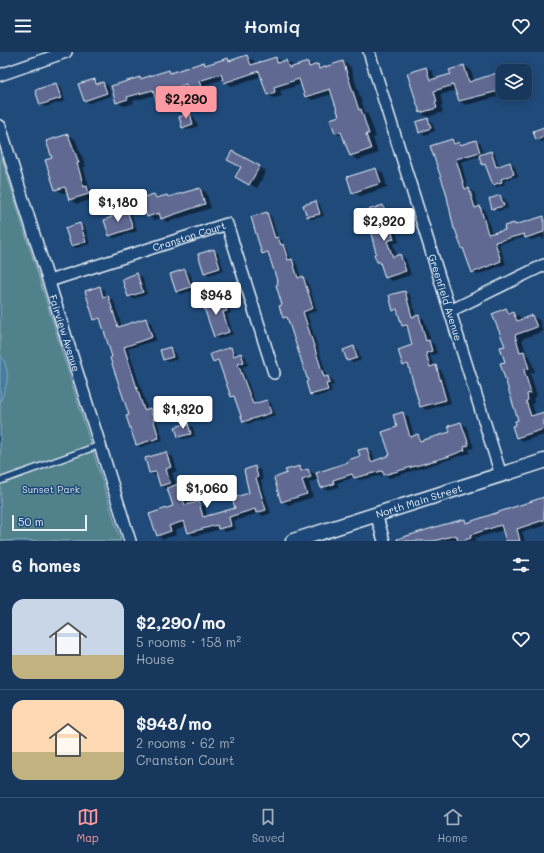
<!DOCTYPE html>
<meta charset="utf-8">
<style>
body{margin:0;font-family:Mali,sans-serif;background:#203f62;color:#f1f3f6;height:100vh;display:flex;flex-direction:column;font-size:15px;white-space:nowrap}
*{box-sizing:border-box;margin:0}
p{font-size:13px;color:#9eacbb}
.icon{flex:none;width:22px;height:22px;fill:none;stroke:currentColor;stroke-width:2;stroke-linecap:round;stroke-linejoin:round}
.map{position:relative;height:489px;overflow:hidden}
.sheet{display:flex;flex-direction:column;background:#17385c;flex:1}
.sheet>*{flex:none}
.controls{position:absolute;left:496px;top:12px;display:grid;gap:8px}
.controls a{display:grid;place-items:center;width:36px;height:36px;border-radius:8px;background:#17385c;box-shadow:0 2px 10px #0003,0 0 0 1px #365272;font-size:20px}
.scale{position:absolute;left:12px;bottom:10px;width:75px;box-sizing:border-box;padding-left:4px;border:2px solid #e8f1f8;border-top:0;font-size:11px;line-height:14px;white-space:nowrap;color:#e8f1f8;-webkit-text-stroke:3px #1f4a7a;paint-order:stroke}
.price{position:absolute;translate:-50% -34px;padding:0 9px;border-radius:4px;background:#fff;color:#222;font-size:13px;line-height:26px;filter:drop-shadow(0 1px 2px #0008)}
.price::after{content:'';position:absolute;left:50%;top:24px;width:12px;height:9px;margin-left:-6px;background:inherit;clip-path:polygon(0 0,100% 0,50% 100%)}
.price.current{background:#ff9aa2;color:#111}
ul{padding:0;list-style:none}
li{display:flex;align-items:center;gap:12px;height:100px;padding:0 12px}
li+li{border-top:1px solid #365272}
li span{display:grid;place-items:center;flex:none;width:112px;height:80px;border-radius:12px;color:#555}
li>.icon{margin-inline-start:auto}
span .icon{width:48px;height:48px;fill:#fffc;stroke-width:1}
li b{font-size:17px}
h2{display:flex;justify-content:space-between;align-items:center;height:48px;padding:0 12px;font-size:17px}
header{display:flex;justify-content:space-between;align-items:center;height:52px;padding:0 12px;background:#17385c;font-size:18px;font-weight:600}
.menu{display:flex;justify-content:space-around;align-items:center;height:56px;border-top:1px solid #365272;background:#17385c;font-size:11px;color:#9eacbb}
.menu a{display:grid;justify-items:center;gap:2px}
.menu .current{color:#ff9aa2}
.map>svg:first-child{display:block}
.green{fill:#51828c;stroke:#9cbac2}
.water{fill:#447ba0;stroke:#86aac3}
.shadow{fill:#0007}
.building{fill:#5f6992;stroke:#e8f1f8}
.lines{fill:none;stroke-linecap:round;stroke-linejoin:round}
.service-casing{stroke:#e8f1f8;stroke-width:8}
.minor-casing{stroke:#e8f1f8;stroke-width:14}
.tertiary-casing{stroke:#e8f1f8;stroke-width:17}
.service{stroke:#1f4a7a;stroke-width:5.5}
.minor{stroke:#1f4a7a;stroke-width:11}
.tertiary{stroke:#1f4a7a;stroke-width:14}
.labels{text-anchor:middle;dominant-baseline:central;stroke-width:3;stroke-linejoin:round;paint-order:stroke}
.street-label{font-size:10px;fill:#e8f1f8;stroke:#1f4a7a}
.park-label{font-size:10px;fill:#d1e0e8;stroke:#1f4a7a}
</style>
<header><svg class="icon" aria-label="menu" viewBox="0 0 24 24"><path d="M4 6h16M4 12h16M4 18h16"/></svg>Homiq<svg class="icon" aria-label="heart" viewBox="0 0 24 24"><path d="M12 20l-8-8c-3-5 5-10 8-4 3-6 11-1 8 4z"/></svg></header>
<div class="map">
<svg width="544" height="489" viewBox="0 0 544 489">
<rect width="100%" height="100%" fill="#1f4a7a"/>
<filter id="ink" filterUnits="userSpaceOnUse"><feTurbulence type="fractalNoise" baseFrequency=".025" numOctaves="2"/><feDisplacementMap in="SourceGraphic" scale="8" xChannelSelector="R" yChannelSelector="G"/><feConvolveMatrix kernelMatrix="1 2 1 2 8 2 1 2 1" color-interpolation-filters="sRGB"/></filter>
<g filter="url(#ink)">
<path class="green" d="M0,100L121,489H0Z"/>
<path class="water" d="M0,302C11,319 8,332 0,350Z"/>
<path class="shadow" d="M247,5L254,9L256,13L275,6L283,10L286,9L293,13L294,16L308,11L323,16L343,10L350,14L365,60L368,62L376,85L373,86L378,101L358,108L351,104L343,85L336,81L340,65L332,42L312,48L305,44L302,32L280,39L282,44L274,46L267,42L262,24L232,34L225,30L224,27L205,33L207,38L195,42L188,38L176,41L179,51L165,55L158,51L155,43L133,49L134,51L124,54L117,50L140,26L143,28L169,19L173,21L204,11L208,13L228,7L232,9Z
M464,14L471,18L474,29L503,20V41H512L466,53L459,49L456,38L440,43L443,53L441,54L443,60L428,65L421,61L426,16L433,20L435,28L452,22Z
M95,28L100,32L103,31L108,33L111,44L89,51L85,48Z
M56,32L61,35L65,49L45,55L41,52Z
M190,62L194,65L198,74L188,78L183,75Z
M428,67L432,70L435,79L425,83L420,80Z
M544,76V89L542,90L537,87Z
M68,83L75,87L86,115H83L90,137L94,139L96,146L77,152L70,147L68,140L63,141L56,137L53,106Z
M452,88L463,93L476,89L481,92L484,102L491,100L495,102L499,115L510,111L514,113L518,124L504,129L505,132L497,135L494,133L487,114L483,112L480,104L461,110L468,137L474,140L479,156L485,158L492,182L506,178L514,173L516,174L544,165V188L541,185L531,188L526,185L499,192L506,212L477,223L472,220L465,197L463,196Z
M233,100L266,119L257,136L237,125L242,115Z
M376,117L383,121L387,135L360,144L353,140Z
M200,137L206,140L211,156L167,170L161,166L154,168L148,164L154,143L159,146L167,144L170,146Z
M500,145L505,147L508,156L498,159L493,157L490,148Z
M316,150L320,153L324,164L312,167L307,165Z
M383,154L389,158L399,190L393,192L397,205L400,204L406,207L411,223L392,229L386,225L381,212L378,210Z
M127,159L131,161L137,179L114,186L110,183L113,166Z
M267,161L271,164L278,186L282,188L284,194L287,196L291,208L296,210L301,226L307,228L317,259L307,262L327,324L332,327L334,333L330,334L332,340L315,345L311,342L309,330L288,268L284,266L283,253L279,233L270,203L263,201Z
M80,172L85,175L90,192L76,196L72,194Z
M214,199L218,201L224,218L209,223L205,220Z
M185,218L190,221L195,238L181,242L177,240Z
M137,223L142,225L147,242L133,247L129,244Z
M100,235L104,238L107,245L113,247L122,275L146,267L151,270L156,288L128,297L148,358L154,360L163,388L141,395L137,392L102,269L95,267Z
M405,240L410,243L416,265L419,264L424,267L431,290L434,292L437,301L430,304L434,315L441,318L451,351L426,358L421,354L411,316L403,313L414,294L408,277L403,274L399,261L394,258Z
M222,245L226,248L231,261L227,263L233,282L219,287L214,284Z
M506,257L520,265L521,268L532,264L539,268L543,279L522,287L526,301L530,304L535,320L530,321L537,344L533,346L534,351L532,352L536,364L544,361V383L523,389L516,385L519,369L506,311Z
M170,296L174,299L177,307L168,310L164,308Z
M231,296L235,299L237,304L241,302L246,305L248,313L242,315L256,352L266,349L271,351L275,363L248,372L244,369L237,347L232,345L220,311L214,309Z
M354,296L358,298L361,308L353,311L348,308Z
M403,362L408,364L414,384L418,383L424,389L451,381L461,371L466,374L474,396L469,397L470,401L389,426L384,423L359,428L354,425L337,431L339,435L327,438L322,436L350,411L361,404L367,397L372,400L375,409L391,404Z
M188,372L193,375L195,384L183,387L179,385Z
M166,401L173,405L177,419L172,421L176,433L184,436L189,453L199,451L205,454L207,464L236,456L250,441L255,415L261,419L263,428L261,429L271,461L263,464L258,461L234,469L236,477L225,480L221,477L194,484L189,481L187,473L175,478L176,483L163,487L157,484L174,454L168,438L161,433L158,425L150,421Z
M300,415L315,422L317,428L309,431L313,445L289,453L282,449L288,422Z
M544,446V474L522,480L525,489H507L504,478L475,486L476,489H405L465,468L469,471Z"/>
<path class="building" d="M247,3L251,13L276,5L277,11L286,8L289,16L308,10L309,15L318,12L319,17L343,9L359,58L361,57L369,82H366L371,97L350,104L341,80L335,81L330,67L339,64L330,37L305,45L299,27L274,35L275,40L267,43L259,19L224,31L221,22L199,29L201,34L187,38L186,32L170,38L173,47L157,52L153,38L127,45L128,47L116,51L111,34L140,25V27L169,18L170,21L204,10L205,13L228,6L229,9Z
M464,13L469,30L503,19V38L459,49L453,33L434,39L437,50H435L437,56L420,61L407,21L426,15L430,28L451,22L449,18Z
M95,27L96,32L103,30L107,41L84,49L78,32Z
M56,31L61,46L40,53L35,38Z
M190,61L193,72L182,76L179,65Z
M428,66L431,76L419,81L416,70Z
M544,75V85L536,88L533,79Z
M68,82L79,111H77L84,135L87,134L89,142L69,148L65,135L55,138L45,108L52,106L46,89Z
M452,87L454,92L459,90L460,93L476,88L480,100L456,107L465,137L469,136L475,156L480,154L488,182L505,178L504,174L514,171L515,173L544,164V180L525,186L524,182L495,190L501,209L472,221L463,196L462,197L455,177H454L446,140L430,94Z
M232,99L260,114L249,133L235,125L241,115L227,108Z
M491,99L496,115L510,110L514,122L501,127L502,130L493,133L485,112L482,113L479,103Z
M376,116L381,131L352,141L347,125Z
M200,136L205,152L161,167L159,161L147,165L141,146L154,142L156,146L167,143L168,145Z
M500,143L504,154L492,157L489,147Z
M316,149L320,162L307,165L303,153Z
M383,153L394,187L387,189L393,205L400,202L406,219L385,226L380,210H377L374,202L376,201L365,159Z
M127,158L133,176L109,184L104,168L112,165L111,163Z
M267,160L275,186L278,185L281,193L283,192L288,208L292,207L298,226L303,224L313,256L303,260L324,325L328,324L330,331L326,332L328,338L310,343L306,330L308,329L287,265L283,266L279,254L282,253L276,233L278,232L268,200L262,202L251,165Z
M80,171L86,190L71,194L65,176Z
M214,197L220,216L204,221L198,202Z
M185,217L191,235L176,240L170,222Z
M137,221L143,240L128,245L122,227Z
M100,234L103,245L108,243L118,275L146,266L152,285L124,295L144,358L150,356L159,386L136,393L126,364L129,363L110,306L112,305L100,266L94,268L85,239Z
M405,239L412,265L419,263L426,289L429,288L432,299L426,301L430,315L436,313L446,348L420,355L408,312L403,314L398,298L412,293L407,273L402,274L397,257L393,259L389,243Z
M222,244L227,259L223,260L229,280L214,285L202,250Z
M506,256L509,262L513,260L517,269L532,263L537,275L515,283L520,300L524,299L529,317L524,318L531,341L527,342L528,348L526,349L531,364L544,360V377L516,386L512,374L516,373L515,369L518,368L500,311L505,310L500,295L505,294L492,262Z
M354,294L357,306L347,309L343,298Z
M170,295L173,305L163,308L160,298Z
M231,295L234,304L241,301L244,310L238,312L253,352L267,348L271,361L243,370L234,344L231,345L218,308L213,310L210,302Z
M403,360L410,385L418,382L420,389L450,380L448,374L461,370L469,393L464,395L465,398L447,405L384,423L382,419L354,426L352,422L333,428L334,432L321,436L316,421L348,410V408L360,404L358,398L367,396L371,410L390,403L382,380L397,375L393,363Z
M188,371L191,382L178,385L175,375Z
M166,400L171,415L166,417L170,431L160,434L156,420L149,421L145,406Z
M255,414L258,425L256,426L266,458L256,461L255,457L229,465L231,474L218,477L217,473L188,481L184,469L169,474L171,479L157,484L149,462L173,454L167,436L178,432L185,453L199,450L203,465L235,456L232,446L249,441L244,418Z
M300,414L301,419L308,417L311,425L302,428L307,442L281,450L274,426L287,421L285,418Z
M544,445V468L517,477L520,489H506L501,473L470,483L471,486L462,489H458L456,483L434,489H397V487L442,473L465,467L466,471Z"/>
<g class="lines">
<defs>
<path id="service" d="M0,429L100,393"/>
<g id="minor">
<path id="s1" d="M369,0L501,423"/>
<path d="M0,23L66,0"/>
<path id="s2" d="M0,74L130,489"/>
<path id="s3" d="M49,229L227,172L274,321"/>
<path d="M450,259L544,213"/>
<path d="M376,462L384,489"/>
</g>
<g id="tertiary">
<path id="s4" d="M293,489L544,409"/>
</g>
</defs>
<use href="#service" class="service-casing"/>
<use href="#minor" class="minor-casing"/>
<use href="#tertiary" class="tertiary-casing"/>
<use href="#service" class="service"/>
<use href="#minor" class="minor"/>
<use href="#tertiary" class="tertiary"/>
</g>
</g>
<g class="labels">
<g class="street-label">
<text stroke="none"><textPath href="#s3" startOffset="147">Cranston Court</textPath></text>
<text stroke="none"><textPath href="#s1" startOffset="257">Greenfield Avenue</textPath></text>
<text stroke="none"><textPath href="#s2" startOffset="217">Fairview Avenue</textPath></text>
<text stroke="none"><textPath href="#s4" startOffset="132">North Main Street</textPath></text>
</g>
<g class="park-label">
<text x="51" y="437">Sunset Park</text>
</g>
</g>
</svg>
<div class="controls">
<a><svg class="icon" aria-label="layers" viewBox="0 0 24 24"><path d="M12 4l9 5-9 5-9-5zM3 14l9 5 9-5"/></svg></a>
</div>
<div class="scale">50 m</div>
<b class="price current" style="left:186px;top:68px">$2,290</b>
<b class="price" style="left:118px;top:171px">$1,180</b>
<b class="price" style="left:384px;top:190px">$2,920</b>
<b class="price" style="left:216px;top:264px">$948</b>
<b class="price" style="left:183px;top:378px">$1,320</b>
<b class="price" style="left:207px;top:457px">$1,060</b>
</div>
<section class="sheet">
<h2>6 homes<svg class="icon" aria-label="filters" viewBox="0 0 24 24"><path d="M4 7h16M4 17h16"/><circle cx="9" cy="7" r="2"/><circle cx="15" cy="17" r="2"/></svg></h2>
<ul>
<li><span style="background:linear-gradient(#c9d6e8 70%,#c2b280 0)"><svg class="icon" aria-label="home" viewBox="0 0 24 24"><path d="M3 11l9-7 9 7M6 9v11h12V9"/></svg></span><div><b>$2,290/mo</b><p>5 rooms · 158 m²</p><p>House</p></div><svg class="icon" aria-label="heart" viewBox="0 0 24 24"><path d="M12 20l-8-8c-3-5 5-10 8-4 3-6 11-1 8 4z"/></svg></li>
<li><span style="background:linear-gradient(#ffd9b3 65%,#c2b280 0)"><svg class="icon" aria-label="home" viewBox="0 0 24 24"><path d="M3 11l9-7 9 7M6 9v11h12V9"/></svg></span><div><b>$948/mo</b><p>2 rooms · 62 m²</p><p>Cranston Court</p></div><svg class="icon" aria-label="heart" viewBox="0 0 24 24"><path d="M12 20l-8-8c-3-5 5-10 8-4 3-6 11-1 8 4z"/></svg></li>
</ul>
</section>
<nav class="menu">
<a class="current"><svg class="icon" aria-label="map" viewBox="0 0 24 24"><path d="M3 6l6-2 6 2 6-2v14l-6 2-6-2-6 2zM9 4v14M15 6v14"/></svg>Map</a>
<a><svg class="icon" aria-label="saved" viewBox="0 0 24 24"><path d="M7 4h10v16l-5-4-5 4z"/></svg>Saved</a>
<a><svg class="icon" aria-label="home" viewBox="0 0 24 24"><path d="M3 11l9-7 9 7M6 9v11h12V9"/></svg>Home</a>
</nav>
